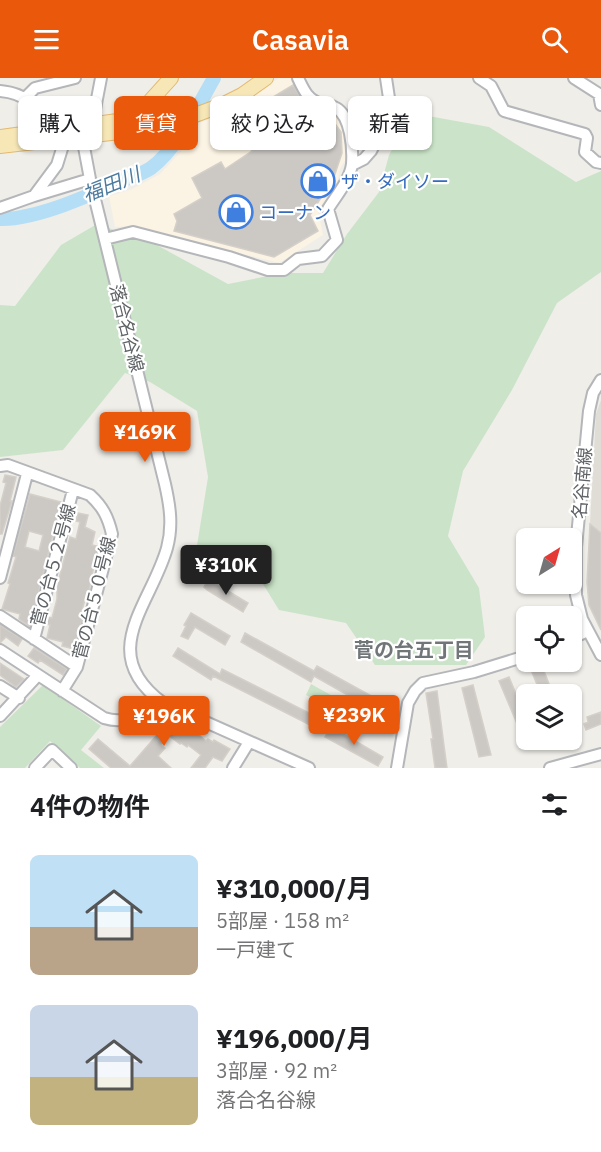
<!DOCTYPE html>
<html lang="ja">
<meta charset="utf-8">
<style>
body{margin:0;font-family:"IBM Plex Sans","Noto Sans JP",sans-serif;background:#f2f2f2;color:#202124;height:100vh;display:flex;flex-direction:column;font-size:22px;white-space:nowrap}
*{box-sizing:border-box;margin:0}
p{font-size:20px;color:#757577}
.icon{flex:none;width:33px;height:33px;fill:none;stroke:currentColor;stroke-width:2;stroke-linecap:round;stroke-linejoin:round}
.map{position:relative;height:690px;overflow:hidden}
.details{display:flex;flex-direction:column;background:#fff;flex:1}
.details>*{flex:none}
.guide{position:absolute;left:18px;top:18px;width:566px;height:54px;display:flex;gap:12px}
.needle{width:39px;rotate:37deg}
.controls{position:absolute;left:516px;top:450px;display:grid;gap:12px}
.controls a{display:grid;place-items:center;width:66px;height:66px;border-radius:9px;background:#fff;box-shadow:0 2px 4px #0004;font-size:30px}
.price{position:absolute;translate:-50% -51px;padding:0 14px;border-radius:6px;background:#ea580c;color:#fff;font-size:20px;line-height:39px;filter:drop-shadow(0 2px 3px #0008)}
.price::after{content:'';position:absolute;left:50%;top:36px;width:18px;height:14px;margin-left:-9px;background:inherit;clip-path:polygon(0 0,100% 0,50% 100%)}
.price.on{background:#222;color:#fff}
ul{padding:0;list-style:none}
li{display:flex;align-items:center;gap:18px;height:150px;padding:0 30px}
li span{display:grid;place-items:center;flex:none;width:168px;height:120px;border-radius:9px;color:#555}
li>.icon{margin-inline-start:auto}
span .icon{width:72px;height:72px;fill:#fffc;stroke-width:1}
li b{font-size:26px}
h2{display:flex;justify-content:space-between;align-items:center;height:72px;padding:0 30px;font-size:26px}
.chip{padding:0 21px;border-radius:9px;background:#fff;box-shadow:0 2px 4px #0004;font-size:21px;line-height:54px}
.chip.on{background:#ea580c;color:#fff}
header{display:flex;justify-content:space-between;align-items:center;height:78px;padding:0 30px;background:#ea580c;color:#fff;font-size:27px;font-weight:600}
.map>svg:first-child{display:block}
.commercial{fill:#fbf3e3}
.education{fill:#e0ddd7}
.green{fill:#cbe4c9}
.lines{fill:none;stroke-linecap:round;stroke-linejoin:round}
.river{stroke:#b3def6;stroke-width:14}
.building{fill:#ccc9c5;stroke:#d4cfc8;stroke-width:1.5;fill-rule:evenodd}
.minor-casing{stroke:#b4b6b9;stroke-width:14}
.major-casing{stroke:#e3b96f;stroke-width:16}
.minor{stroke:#fff;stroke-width:10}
.major{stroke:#f7e7b7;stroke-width:14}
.labels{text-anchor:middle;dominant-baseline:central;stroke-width:4.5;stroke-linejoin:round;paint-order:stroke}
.shop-label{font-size:18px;fill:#366cbe;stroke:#fff;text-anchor:start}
.street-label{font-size:18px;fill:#606467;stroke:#fff}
.water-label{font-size:20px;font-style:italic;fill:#4c7b9f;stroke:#fff}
.neighbourhood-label{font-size:20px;font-weight:bold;fill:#717679;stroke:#fff}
</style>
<header><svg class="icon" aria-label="menu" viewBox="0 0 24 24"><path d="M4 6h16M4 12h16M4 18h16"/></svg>Casavia<svg class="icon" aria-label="search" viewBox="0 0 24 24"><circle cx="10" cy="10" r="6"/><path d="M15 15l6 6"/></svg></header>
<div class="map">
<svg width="601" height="690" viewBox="0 0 601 690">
<rect width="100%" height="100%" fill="#f0eee9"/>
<path class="commercial" d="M279,0H294L302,19L320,31L335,36L343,46L346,81L340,91L338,102L318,132L323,157L279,185L133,148L115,149L109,118L130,112L160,96L186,68L200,45L231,31Z"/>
<path class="education" d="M601,322V455L590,446L596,336Z"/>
<path class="green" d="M412,35L489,49L576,104L601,93V194L557,225L512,312L463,393L448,458L479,510L485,559L466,587H375L346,545L279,532L253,490L195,480L208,399L197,333L150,304L125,295L63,372L0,379V227L15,228L61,167L97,146L155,166L228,206L283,195H323L347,156L379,114L389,77Z
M311,606L345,625L340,635L306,617Z
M43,607L101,648L81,672L104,690H80L50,663L25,690H0V649Z"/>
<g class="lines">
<path class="river" d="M0,141C36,142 93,116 126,101C134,98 144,95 151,90C177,71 198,28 214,0"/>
</g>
<path class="building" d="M293,7L322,55L336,47L341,54L342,75L334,99L310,137L318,153L274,179L174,153L177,143L174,136L202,120L192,100L221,84L225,91L252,73L247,65L256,59L243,37Z
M5,397L16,399L10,423H12L2,456H0V428L6,405L3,404Z
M30,416L61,424L30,549L19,541L20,536L2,531L10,506L8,505L16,479L13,478ZM29,453L43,457L39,473L25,469Z
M78,435L88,437L85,449L95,454L92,467L101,469L98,478H96L88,518H86L81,536L83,537L74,571L62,568L63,564L47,560L50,547L46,546L48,539L52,540L57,521V508L70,459L76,461L80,444L76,443Z
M590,446L601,455V552L589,527L587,504Z
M208,501L248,525L243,534L207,512L204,509Z
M191,535L230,558L225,567L195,549L188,561L181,558L186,548L184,547Z
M0,547L22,561L18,568L6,559L0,565Z
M245,555L314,593L317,588L397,632L399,634L398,638L396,642L392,640L391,641L380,635L376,645L347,634L353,620L314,598L311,604L241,564Z
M34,570L67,591L63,597L40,582L38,585L28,578Z
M178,570L220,596L222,591L319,640L314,649L213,598L211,602L173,578Z
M0,585L24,601L16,609L0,597Z
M542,588L553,616H541L531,592Z
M509,599L526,640V667L499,603Z
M473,607L491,677L479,679L462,610Z
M437,613L443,660L447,690H435L431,661H433L426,615Z
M601,634V646L586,652L584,646L588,644L587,639Z
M151,635L156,639L158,637L164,641L165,640L177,649L179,647L183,651L185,649L191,653L192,651L206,663L208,661L213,664L214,662L230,671L222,683L213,679L205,690H191L201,677L188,667L187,669L181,665L180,666L168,657L161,667L165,670L158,678L171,690H111L89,671L98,661L130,688L157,657L142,646Z
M331,649L383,679L378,688L325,659Z"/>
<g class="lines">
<defs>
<path id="minor" d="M479,0L491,8L504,33L585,56L587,60L585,74L596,84L601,85
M574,0L599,16L601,27
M0,13C31,16 30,26 33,55
M25,20L35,10L75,0
M92,47L101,0
M81,53L90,101L165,406C170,428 173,448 167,470C151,527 95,575 163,625L309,690
M352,87L364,81L371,73L379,57L389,20L386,0
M34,118L90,101
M0,130L34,118L57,87L65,61
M105,161L133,154L229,179L268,192H284L298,181L322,178L337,162L328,131C336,118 350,102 352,86C353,71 351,38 336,30C332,27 327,27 322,26C308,22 304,13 298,0
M601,302L593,315L589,333L576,469V517L582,541L601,577
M0,388L8,387L90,417C103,429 108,439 112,456L77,589L62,613
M0,500L27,396
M0,538L77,589
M572,560L588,553
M34,561L73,412
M0,572L104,640C130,648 137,634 154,618
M0,608L19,620
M0,638L38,597
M35,690L52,672L71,690
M233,690L249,664
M397,690L408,625L415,613L423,605L474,594L526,578
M550,690L601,676"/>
<path id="major" d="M145,49L143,31L171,0
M0,59L176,35
M0,68L145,51L179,43L222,27L242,17L266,0"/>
</defs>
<use href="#minor" class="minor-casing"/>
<use href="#major" class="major-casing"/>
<use href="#minor" class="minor"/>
<use href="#major" class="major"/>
</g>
<defs>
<symbol id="shop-ring" viewBox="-11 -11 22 22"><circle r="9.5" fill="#fff" stroke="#3f7fe0" stroke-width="1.5"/><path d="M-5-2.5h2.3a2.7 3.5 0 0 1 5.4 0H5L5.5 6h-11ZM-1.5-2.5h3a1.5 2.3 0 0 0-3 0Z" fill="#3f7fe0"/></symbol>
</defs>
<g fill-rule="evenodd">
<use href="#shop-ring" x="299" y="84" width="38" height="38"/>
<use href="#shop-ring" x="217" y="115" width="38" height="38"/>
</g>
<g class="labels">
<g class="shop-label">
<text x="341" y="103">ザ・ダイソー</text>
<text x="259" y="134">コーナン</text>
</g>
<g class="street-label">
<text transform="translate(127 250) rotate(76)">落合名谷線</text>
<text transform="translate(582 405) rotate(-85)">名谷南線</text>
<text transform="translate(53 487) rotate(-75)">菅の台５２号線</text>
<text transform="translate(94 520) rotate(-76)">菅の台５０号線</text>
</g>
<g class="water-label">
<text transform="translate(111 106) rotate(-22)">福田川</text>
</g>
<g class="neighbourhood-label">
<text x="414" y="571">菅の台五丁目</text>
</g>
</g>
</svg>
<div class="controls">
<a><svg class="needle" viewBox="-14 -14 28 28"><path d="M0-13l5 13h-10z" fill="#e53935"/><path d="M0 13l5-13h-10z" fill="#757577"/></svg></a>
<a><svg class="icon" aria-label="locate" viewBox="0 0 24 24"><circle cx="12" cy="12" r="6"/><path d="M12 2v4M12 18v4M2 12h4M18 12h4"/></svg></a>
<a><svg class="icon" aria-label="layers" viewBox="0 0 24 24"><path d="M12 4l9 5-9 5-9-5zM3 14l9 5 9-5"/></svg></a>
</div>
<b class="price" style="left:145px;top:385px">¥169K</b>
<b class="price on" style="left:226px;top:518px">¥310K</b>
<b class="price" style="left:354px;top:668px">¥239K</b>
<b class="price" style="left:164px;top:669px">¥196K</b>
<div class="guide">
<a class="chip">購入</a>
<a class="chip on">賃貸</a>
<a class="chip">絞り込み</a>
<a class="chip">新着</a>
</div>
</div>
<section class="details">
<h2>4件の物件<svg class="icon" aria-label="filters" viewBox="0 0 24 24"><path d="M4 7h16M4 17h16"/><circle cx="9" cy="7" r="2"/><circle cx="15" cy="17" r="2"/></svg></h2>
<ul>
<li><span style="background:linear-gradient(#bfe0f5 60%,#b9a48a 0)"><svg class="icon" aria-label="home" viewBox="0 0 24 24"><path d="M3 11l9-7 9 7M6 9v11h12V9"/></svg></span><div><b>¥310,000/月</b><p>5部屋 · 158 m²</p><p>一戸建て</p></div></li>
<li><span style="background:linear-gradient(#c9d6e8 60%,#c2b280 0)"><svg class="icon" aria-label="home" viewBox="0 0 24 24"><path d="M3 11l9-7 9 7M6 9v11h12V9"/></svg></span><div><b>¥196,000/月</b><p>3部屋 · 92 m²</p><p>落合名谷線</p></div></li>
</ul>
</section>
